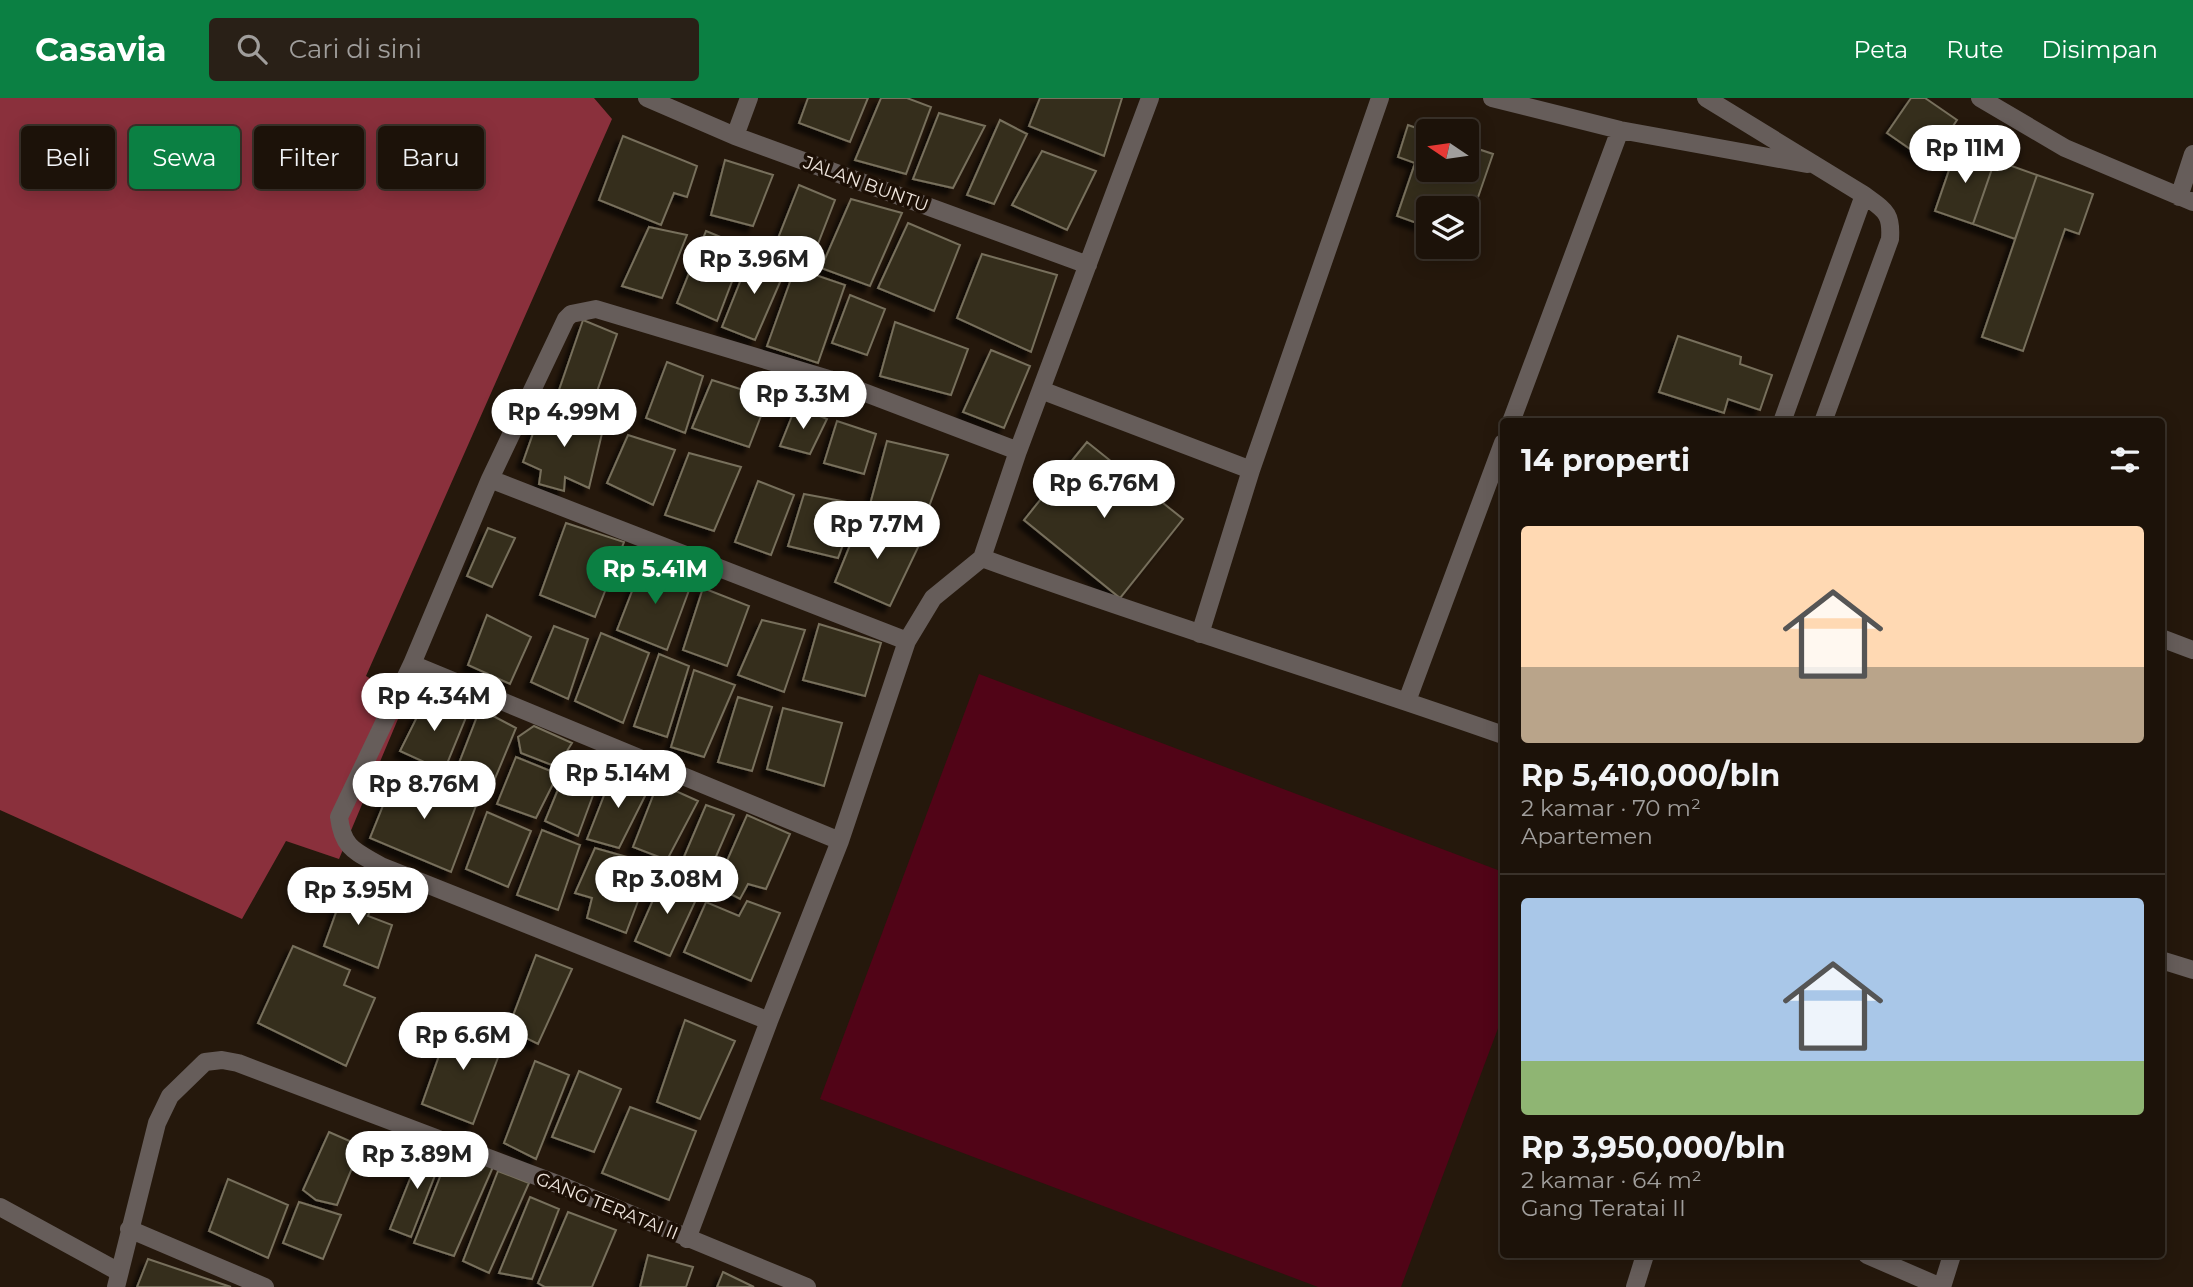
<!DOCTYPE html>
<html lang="id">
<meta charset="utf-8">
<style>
body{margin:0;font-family:Montserrat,sans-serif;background:#292017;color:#f1f3f6;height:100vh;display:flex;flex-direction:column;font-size:26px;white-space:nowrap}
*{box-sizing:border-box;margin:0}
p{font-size:23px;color:#a09e9c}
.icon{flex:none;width:38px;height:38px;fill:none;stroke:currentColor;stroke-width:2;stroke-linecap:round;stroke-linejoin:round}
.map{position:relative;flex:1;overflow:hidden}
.drawer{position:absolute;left:1500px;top:320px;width:665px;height:840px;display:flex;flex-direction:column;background:#1c1209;border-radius:7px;box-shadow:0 4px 18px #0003,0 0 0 2px #3a322a}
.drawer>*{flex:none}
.guide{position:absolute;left:21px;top:28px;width:665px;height:63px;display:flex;gap:14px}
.needle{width:46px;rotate:283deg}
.buttons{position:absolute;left:1416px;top:21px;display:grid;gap:14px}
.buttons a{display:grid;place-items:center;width:63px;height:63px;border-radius:7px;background:#1c1209;box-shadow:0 4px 18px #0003,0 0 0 2px #3a322a;font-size:35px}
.price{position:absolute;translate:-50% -60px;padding:0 16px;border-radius:24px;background:#fff;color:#222;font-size:23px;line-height:46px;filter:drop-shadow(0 2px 4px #0008)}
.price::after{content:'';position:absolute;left:50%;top:42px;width:21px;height:16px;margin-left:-10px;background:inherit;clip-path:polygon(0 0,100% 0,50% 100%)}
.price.current{background:#0b8043;color:#fff}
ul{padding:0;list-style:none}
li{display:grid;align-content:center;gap:14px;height:371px;padding:0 21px}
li+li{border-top:2px solid #3a322a}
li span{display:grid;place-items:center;height:217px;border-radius:7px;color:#555}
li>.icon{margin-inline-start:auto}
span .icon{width:126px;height:126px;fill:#fffc;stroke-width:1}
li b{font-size:30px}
h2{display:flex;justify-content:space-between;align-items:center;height:84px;padding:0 21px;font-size:30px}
.pill{padding:0 24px;border-radius:7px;background:#1c1209;box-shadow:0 4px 18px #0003,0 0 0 2px #3a322a;font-size:24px;line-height:63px}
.pill.current{background:#0b8043;color:#fff}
header{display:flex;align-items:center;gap:42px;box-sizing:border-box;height:98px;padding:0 35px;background:#0b8043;color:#fff}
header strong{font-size:33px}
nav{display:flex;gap:38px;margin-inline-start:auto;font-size:24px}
.search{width:490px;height:63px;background:#292017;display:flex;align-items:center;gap:18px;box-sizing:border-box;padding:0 24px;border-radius:7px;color:#a09e9c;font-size:26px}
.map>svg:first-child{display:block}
.green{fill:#510417}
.forest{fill:#8a303c}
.building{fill:#352e1d;stroke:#776f5c;stroke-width:2;filter:url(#shadow)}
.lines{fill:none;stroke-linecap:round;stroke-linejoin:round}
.street{stroke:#665d5a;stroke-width:18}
.labels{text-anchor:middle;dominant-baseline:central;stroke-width:7;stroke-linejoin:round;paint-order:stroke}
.street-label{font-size:18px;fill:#efe6de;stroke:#1c0f05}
</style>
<header>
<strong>Casavia</strong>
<div class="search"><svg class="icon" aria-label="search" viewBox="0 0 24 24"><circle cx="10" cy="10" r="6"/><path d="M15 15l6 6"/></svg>Cari di sini</div>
<nav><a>Peta</a><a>Rute</a><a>Disimpan</a></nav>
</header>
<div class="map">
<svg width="2193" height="1189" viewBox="0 0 2193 1189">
<defs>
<filter id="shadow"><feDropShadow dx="-6" dy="6" stdDeviation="2" flood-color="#0009"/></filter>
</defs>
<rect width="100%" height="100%" fill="#25180c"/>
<path class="green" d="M979,576L1503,774V917L1401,1189H1318L820,1001Z"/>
<path class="forest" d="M0,0H594L612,21L366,578L406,602L339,761L286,743L242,821L0,712Z"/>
<path class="building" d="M808,0H868L850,44L799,25Z
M881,0H907L931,9L906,76L855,62Z
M1040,0H1122L1104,58L1029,28Z
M1911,0H1925L1957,22L1929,64L1887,35Z
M939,15L985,28L953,90L913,81Z
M1000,22L1027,36L994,106L967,97Z
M1408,27L1428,34V72H1466V47L1493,56L1466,134V110H1428V129L1397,118L1415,65L1398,59Z
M623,38L697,68L687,99L674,95L661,127L599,102Z
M1957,49L1995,62L1973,126L1935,113Z
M1042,53L1096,73L1067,132L1012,107Z
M725,62L773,77L753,128L711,117Z
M1995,62L2037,77L2015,141L1973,126Z
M2037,77L2093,96L2079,136L2065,131L2023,253L1982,239Z
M799,87L835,102L814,156L777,143Z
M851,101L902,115L870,188L821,170Z
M908,125L960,147L934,213L878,190Z
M649,129L687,137L662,200L622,188Z
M706,133L745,149L717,223L677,205Z
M752,154L787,168L755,242L722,229Z
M982,156L1057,177L1031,254L957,220Z
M795,170L845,187L818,265L767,248Z
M850,197L885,211L867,257L832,245Z
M583,222L617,236L594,302L559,292Z
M895,224L968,251L951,297L880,278Z
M1678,238L1741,259L1740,266L1772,277L1760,312L1728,301L1724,315L1659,294Z
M991,252L1030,268L1004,330L963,314Z
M667,264L703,278L685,335L646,320Z
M712,282L768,300L749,349L692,330Z
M796,308L827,321L810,356L780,348Z
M542,310L604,327L589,390L565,379L564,393L539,386L541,372L523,364Z
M837,323L876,336L864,376L824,365Z
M628,337L675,352L653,407L607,385Z
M887,343L948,357L920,433L868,414Z
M1087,344L1183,421L1120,500L1024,422Z
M689,355L741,369L714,433L665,417Z
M758,383L794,397L771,457L735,444Z
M804,396L858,406L838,460L788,448Z
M861,420L921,443L890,508L835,484Z
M566,425L624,444L595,519L540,497Z
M488,430L515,440L492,489L467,478Z
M643,465L692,484L667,552L617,532Z
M703,490L749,508L727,568L683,552Z
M487,517L531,539L510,586L468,567Z
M762,522L805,532L784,594L738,577Z
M819,526L881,545L865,598L803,582Z
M554,528L588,541L568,601L531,584Z
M601,535L649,555L623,625L575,603Z
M659,556L689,568L667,639L634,628Z
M694,572L735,587L704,659L671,649Z
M428,597L467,617L444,673L400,653Z
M738,599L772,609L752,673L718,664Z
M783,610L842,625L824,688L767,671Z
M480,611L516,630L489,695L452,683Z
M534,628L572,645L557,669L521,655L518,639Z
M516,659L558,676L536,720L497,706Z
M566,672L599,681L578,738L545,723Z
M614,672L650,688L619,750L587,741Z
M397,673L477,705L451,774L370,740Z
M658,685L698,703L667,762L633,749Z
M706,707L734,717L705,784L678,773Z
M487,714L531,733L508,789L466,771Z
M747,717L790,736L766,791L748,786L740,801L716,788Z
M542,732L580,747L558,812L517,797Z
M595,750L652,766L626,835L587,820L592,800L575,795Z
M664,777L700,793L670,858L635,843Z
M348,781L377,794L368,818L392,827L378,870L324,848Z
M747,803L780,815L751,883L684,854L706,804L739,818Z
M293,848L350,872L344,887L375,900L346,968L258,925Z
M536,857L572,871L538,946L508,931Z
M685,922L735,943L700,1021L657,1004Z
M451,924L505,941L473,1026L422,1006Z
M535,963L569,977L536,1061L504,1045Z
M579,973L621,991L594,1054L552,1039Z
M630,1009L696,1033L669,1102L602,1075Z
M329,1034L361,1048L337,1107L316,1102L303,1092Z
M424,1046L444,1054L411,1139L390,1131Z
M451,1051L493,1069L454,1158L414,1145Z
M498,1073L529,1085L489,1175L463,1163Z
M228,1081L288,1107L268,1160L209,1133Z
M530,1099L559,1111L532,1181L499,1175Z
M299,1104L341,1117L323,1161L283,1145Z
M568,1114L616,1132L592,1189H545L538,1185Z
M648,1157L693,1169L686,1189H640Z
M148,1161L231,1189H137Z
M723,1174L754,1189H717Z"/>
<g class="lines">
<path class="street" d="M647,0L735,38L1088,167
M1492,0L1620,32L1807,66
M1706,0L1864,97C1884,112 1892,114 1890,141L1823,324
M1980,0L2065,50L2193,104
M735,38L749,0
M2179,99L2193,56
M1041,292L1251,372
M1511,324L1620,32
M1782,324L1864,97
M1018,353L829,281L596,211L571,216L566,221L490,381L412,566L339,719C343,751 355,753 381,768L769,923L840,743L907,543L933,500L982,460C1154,523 1330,576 1503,637
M490,381L907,543
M982,460L1018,353L1150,0
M1200,536L1251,372L1380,0
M2161,540L2193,552
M412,566L840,743
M1407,603L1503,345
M2161,862L2193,872
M0,1109L119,1174
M129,1131L265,1189
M687,1141L769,923
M1867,1157L1941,1189
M116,1189L157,1025L170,998L205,964L222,962L238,965L565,1089L807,1189
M1635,1189L1645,1157
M1942,1189L1952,1157"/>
</g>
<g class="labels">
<g class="street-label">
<text transform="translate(866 86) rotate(20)">JALAN BUNTU</text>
<text transform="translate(607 1108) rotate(22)">GANG TERATAI II</text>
</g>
</g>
</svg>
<div class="buttons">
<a><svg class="needle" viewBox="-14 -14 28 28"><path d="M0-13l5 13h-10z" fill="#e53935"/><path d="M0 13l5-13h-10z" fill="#a09e9c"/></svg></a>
<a><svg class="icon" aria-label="layers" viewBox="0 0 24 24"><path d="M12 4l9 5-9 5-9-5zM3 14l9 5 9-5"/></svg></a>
</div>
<b class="price" style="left:1965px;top:87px">Rp 11M</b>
<b class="price" style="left:754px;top:198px">Rp 3.96M</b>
<b class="price" style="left:803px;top:333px">Rp 3.3M</b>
<b class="price" style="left:564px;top:351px">Rp 4.99M</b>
<b class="price" style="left:1104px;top:422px">Rp 6.76M</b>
<b class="price" style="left:877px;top:463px">Rp 7.7M</b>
<b class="price current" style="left:655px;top:508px">Rp 5.41M</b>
<b class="price" style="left:434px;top:635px">Rp 4.34M</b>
<b class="price" style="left:618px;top:712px">Rp 5.14M</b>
<b class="price" style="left:424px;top:723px">Rp 8.76M</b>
<b class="price" style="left:667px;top:818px">Rp 3.08M</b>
<b class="price" style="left:358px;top:829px">Rp 3.95M</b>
<b class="price" style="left:463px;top:974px">Rp 6.6M</b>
<b class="price" style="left:417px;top:1093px">Rp 3.89M</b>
<div class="guide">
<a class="pill">Beli</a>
<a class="pill current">Sewa</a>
<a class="pill">Filter</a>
<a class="pill">Baru</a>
</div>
<section class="drawer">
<h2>14 properti<svg class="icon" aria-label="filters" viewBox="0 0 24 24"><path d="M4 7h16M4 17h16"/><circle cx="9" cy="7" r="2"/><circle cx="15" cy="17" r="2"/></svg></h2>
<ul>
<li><span style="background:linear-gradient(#ffd9b3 65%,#b9a48a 0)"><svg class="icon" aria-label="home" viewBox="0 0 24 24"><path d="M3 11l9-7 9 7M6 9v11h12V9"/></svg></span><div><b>Rp 5,410,000/bln</b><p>2 kamar · 70 m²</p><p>Apartemen</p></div></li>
<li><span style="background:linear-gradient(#a9c7e8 75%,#8fb573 0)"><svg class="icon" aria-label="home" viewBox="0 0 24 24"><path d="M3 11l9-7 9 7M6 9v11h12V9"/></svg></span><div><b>Rp 3,950,000/bln</b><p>2 kamar · 64 m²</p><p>Gang Teratai II</p></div></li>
</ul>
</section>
</div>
